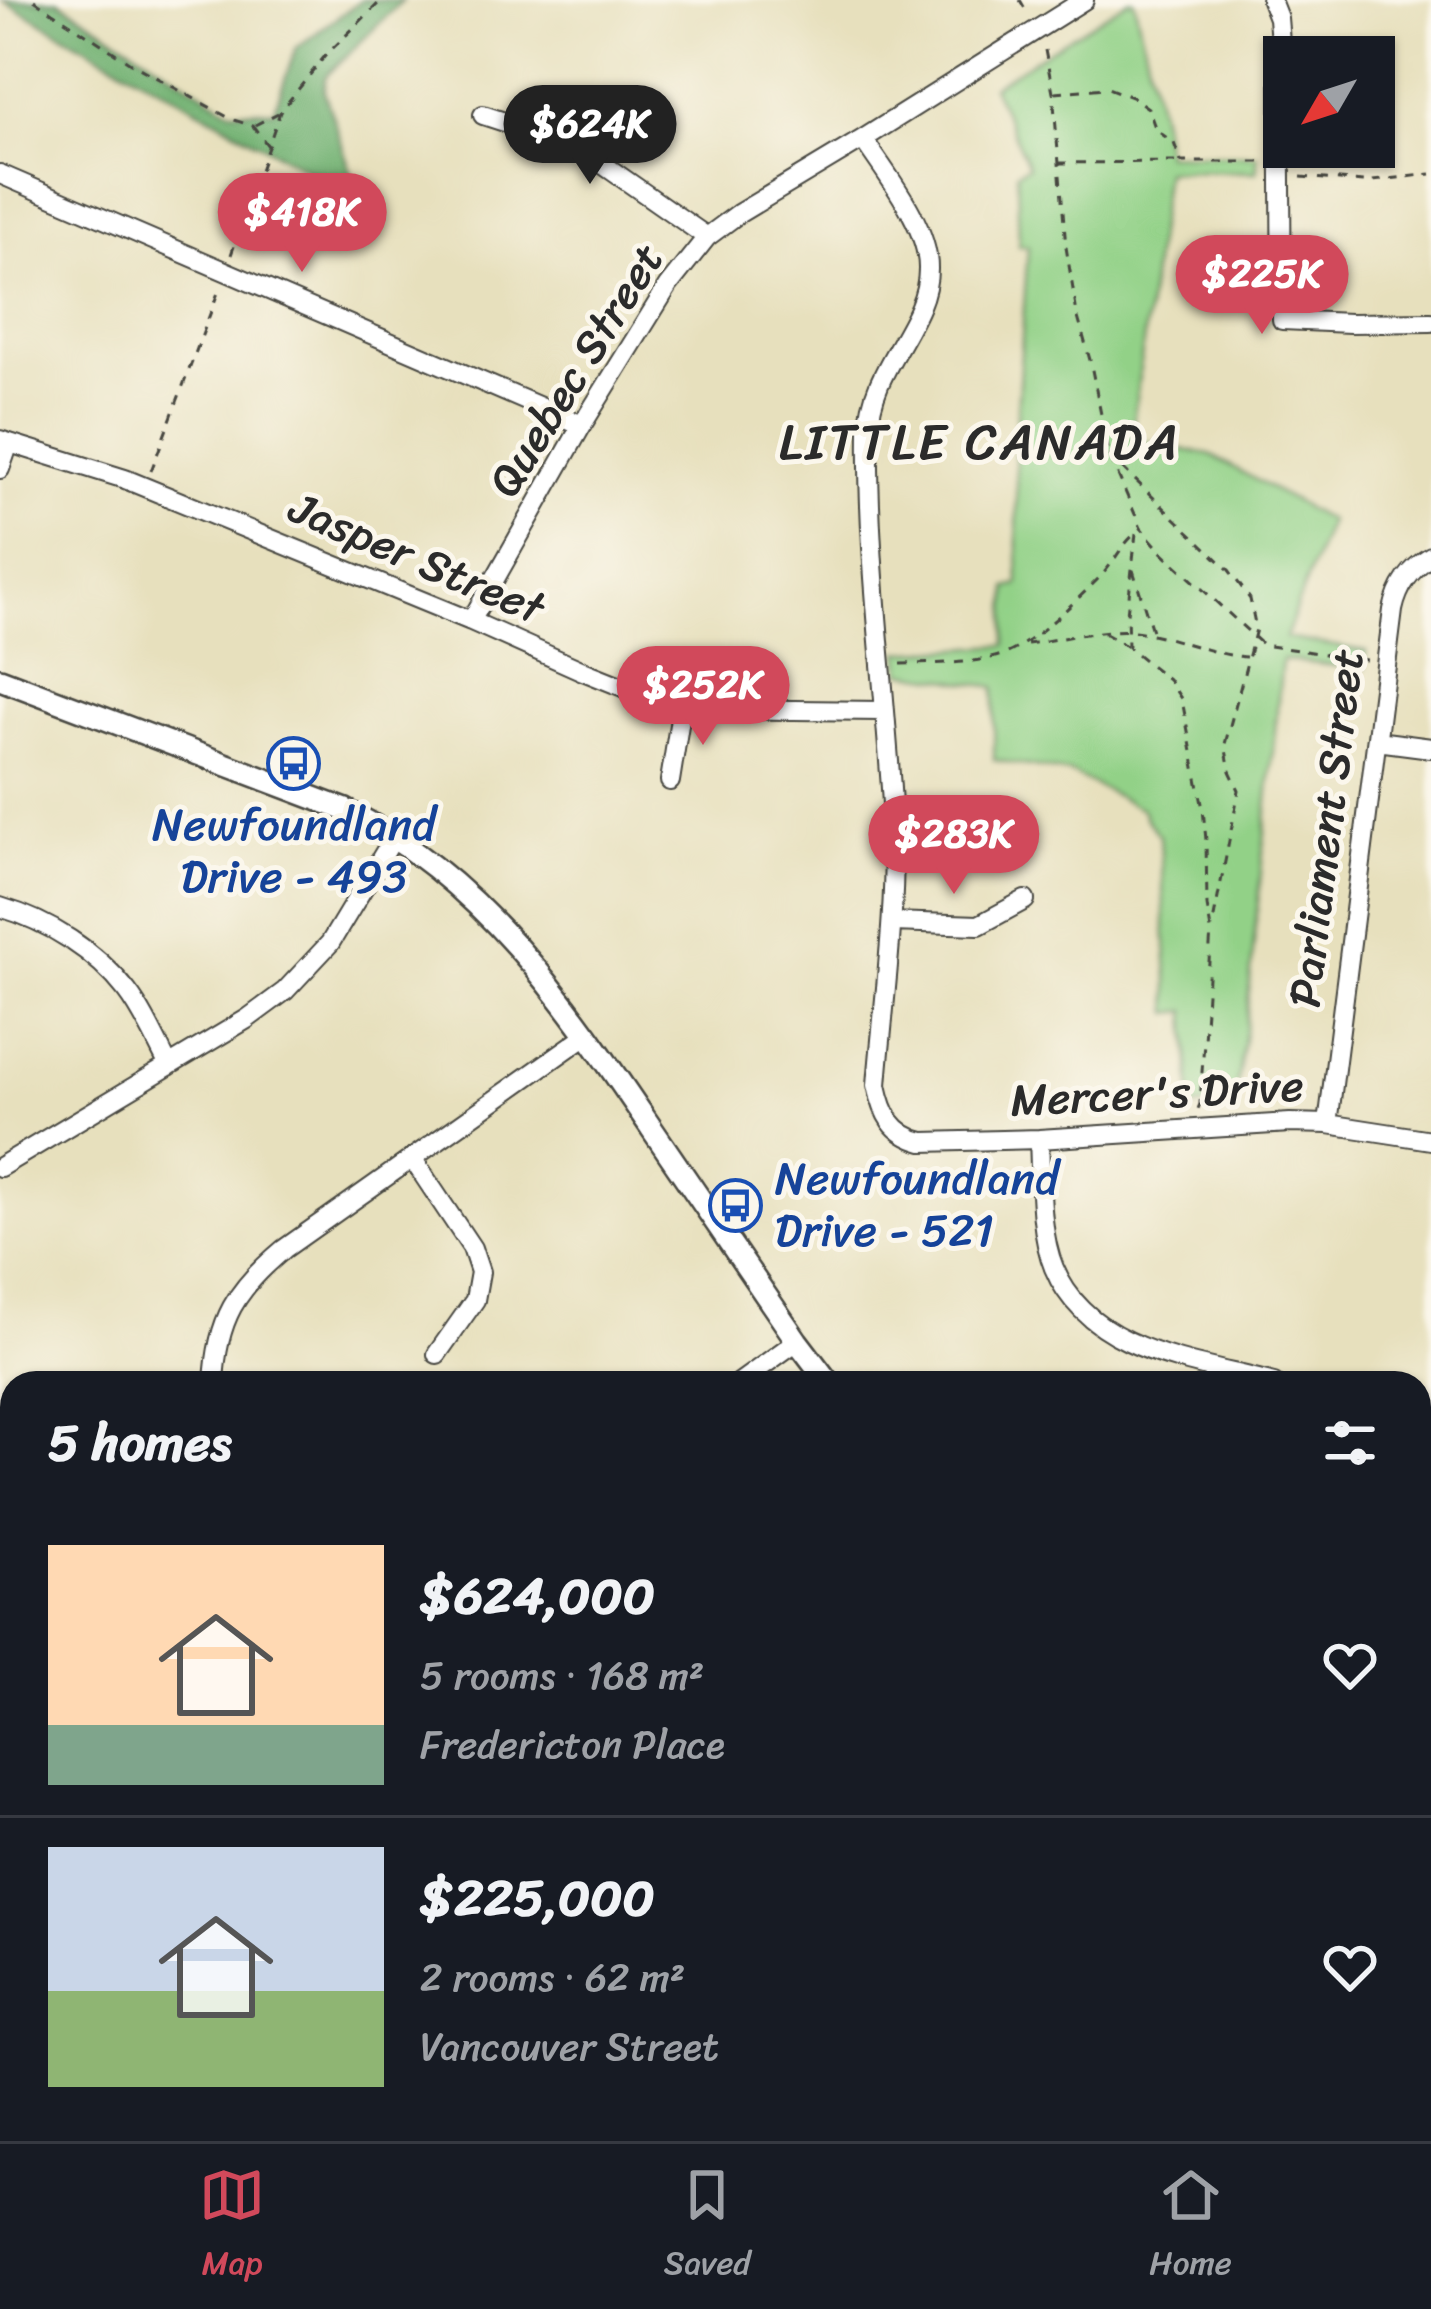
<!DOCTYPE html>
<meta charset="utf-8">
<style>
body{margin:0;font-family:Sriracha,sans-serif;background:#20242c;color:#f1f3f6;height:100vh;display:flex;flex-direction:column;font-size:45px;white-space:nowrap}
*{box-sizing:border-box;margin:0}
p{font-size:39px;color:#9ea1a6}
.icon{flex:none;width:66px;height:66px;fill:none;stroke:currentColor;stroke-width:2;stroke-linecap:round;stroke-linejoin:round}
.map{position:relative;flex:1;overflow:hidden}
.side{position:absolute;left:0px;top:1371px;width:1431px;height:771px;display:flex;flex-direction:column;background:#171b24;border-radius:36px 36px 0 0;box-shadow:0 3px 9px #0004}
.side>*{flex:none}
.needle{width:78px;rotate:231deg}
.tools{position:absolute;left:1263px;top:36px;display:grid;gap:24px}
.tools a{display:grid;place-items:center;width:132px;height:132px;border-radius:0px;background:#171b24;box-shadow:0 3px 9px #0004;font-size:60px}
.price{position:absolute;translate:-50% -102px;padding:0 27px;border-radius:42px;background:#d1495b;color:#fff;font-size:39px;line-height:78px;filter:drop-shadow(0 3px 6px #0008)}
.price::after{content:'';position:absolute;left:50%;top:72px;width:36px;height:27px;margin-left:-18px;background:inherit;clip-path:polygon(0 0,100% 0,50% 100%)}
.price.current{background:#222;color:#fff}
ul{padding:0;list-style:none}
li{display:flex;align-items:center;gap:36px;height:300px;padding:0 48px}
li+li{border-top:3px solid #363941}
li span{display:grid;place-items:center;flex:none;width:336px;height:240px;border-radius:0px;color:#555}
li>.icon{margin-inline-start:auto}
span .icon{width:144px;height:144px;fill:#fffc;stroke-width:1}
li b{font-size:51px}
h2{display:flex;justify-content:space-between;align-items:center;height:144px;padding:0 48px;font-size:51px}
.tabs{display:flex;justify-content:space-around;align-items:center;height:168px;border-top:3px solid #363941;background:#171b24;font-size:33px;color:#9ea1a6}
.tabs a{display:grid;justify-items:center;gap:6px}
.tabs .current{color:#d1495b}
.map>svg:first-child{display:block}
.green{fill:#92d187;stroke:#5e7e59;stroke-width:3}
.forest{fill:#75b374;stroke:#506f50;stroke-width:3}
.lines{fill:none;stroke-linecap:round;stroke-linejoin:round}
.minor-casing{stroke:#474641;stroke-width:22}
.tertiary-casing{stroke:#474641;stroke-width:26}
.path{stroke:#474641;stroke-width:3;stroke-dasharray:9 9;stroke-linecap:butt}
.minor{stroke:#fff;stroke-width:18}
.tertiary{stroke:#fff;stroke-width:21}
.labels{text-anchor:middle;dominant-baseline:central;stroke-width:10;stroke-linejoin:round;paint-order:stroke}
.street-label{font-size:45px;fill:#2b2b2b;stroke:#fbf7ec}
.transit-label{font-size:45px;fill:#164399;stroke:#fbf7ec}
.quarter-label{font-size:51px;letter-spacing:3px;fill:#2b2b2b;stroke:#fbf7ec}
</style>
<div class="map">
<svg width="1431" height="2141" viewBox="0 0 1431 2141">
<rect width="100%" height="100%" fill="#fbf7ec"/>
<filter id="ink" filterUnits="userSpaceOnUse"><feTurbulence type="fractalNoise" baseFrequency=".00833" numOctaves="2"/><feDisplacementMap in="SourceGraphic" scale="24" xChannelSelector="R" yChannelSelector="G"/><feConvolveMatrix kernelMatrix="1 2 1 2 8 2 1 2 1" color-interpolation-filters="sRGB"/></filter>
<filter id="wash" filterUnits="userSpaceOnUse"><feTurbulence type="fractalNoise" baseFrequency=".004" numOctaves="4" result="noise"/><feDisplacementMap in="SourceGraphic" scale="48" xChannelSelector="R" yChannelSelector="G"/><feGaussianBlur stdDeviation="2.7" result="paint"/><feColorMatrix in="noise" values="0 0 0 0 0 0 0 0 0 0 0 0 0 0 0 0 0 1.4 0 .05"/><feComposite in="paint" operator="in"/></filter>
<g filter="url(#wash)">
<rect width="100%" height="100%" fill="#e7e0bd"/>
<path class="green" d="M1129,0H1134L1161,121L1165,154L1257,155V172L1165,171L1131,439L1211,455L1329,521L1285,638L1366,651L1364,669L1282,660L1245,1032L1234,1103L1192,1108L1187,1011L1170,1013L1160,836L1146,819L1142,809L1070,773L994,760L995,687L902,672L900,652L1006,645L1008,588L1019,585L1015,445L1028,246H1019L1017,172L1028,166L992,86Z
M0,1500L12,1501V1892L0,1885Z"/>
<path class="forest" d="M2,0H58L230,110H274L296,48L361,0H403L325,77L324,91L354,181L356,197Z"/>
</g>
<g filter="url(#ink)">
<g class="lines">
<defs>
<path id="minor" d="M1271,0L1278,18L1280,42L1282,320L1350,323L1431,322
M483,115L557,139L601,163L707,237
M863,139C886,174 928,225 928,268C929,323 870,367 869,429C867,560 886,690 893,821C897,909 884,997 877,1085C883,1114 892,1134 923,1142L1039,1139L1290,1123L1328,1124L1431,1140
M0,174L582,425
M0,440L125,479L471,621L583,671L658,701L711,709L883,711
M0,469L9,443
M471,621L582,425L668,286L707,237L738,214L863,139L1084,0
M1377,741L1431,748
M670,781L682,706
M0,907C48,921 96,951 127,991C144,1013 156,1041 169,1066
M893,922L979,925L1025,900
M1328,1124L1393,610C1398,586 1410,569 1431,556
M1039,1139C1041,1178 1039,1232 1054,1268C1089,1353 1196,1362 1274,1383
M412,1158L472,1248L480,1272L475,1300L437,1354
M0,1167L247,1019L285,991L330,943L394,837
M214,1383C217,1319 236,1289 284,1249L588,1034
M739,1383L797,1341
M1419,1431L1431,1442
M1419,2030L1431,2033
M0,2036L12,2045
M113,2130L126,2141
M439,2141L452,2130"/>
<path id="tertiary" d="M0,679L346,810C485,881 567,1004 652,1129C701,1200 749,1271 797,1341L829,1383
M1419,1641L1431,1644"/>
</defs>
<use href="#minor" class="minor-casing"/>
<use href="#tertiary" class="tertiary-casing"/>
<path class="path" d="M34,0L132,64L231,119L253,126L268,146
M1020,0L1028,14
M1045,50L1053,92L1066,247L1077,314L1090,360L1109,454L1141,528L1161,551L1263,645L1366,660
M1055,92L1108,88L1134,98L1148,108L1156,130L1174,143L1181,162H1260
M255,125L278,113
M1058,163L1179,162
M1301,177L1364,182L1431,174
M231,255L280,112L325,56L382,0
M1109,455L1229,570L1250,599L1256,629L1225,744L1230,771L1239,790L1212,928
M151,471L219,290
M1136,533L1127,614L1128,647L1168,679L1182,700L1203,809L1206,840L1207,906L1211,930L1200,1104L1198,1109
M1133,570L1153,634
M1104,633L1126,646
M1027,644C1056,640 1104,628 1133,631C1172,635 1207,654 1246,657
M901,664C936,663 972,665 1005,654C1032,644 1079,598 1100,577C1114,563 1121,545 1136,533
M0,1525L12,1526"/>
<use href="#minor" class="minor"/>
<use href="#tertiary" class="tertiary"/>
</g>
</g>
<defs>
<symbol id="bus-ring" viewBox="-11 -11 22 22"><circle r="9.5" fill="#fbf7ec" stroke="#1a4fb4" stroke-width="1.5"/><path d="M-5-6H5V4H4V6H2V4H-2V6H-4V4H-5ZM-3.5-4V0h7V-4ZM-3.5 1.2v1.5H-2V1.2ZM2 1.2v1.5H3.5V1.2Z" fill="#1a4fb4"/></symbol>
</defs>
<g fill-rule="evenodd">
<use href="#bus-ring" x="264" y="734" width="59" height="59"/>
<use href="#bus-ring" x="706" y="1176" width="59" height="59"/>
</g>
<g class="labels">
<g class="street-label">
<text transform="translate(576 370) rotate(-58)">Quebec Street</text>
<text transform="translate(417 558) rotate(23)">Jasper Street</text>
<text transform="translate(1326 828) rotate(-83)">Parliament Street</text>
<text transform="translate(1157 1093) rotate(-3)">Mercer's Drive</text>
</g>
<g class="transit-label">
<text x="294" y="825">Newfoundland<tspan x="294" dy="52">Drive - 493</tspan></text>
<text x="775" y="1179" text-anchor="start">Newfoundland<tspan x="775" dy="52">Drive - 521</tspan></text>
</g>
<g class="quarter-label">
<text x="980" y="442">LITTLE CANADA</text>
</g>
</g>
</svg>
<div class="tools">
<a><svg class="needle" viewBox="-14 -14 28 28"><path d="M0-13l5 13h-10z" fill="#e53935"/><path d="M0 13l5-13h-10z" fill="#9ea1a6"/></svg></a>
</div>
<b class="price current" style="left:590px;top:187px">$624K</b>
<b class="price" style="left:302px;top:275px">$418K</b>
<b class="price" style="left:1262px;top:337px">$225K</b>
<b class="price" style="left:703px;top:748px">$252K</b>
<b class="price" style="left:954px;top:897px">$283K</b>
<section class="side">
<h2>5 homes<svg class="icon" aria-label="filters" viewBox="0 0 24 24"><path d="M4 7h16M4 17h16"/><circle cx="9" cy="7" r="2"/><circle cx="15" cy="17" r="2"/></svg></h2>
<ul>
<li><span style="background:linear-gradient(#ffd9b3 75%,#7fa58c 0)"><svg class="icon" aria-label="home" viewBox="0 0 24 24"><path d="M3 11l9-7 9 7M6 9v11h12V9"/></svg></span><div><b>$624,000</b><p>5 rooms · 168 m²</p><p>Fredericton Place</p></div><svg class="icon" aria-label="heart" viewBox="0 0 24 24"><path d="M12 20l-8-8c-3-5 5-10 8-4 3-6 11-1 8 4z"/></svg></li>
<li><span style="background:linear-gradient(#c9d6e8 60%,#8fb573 0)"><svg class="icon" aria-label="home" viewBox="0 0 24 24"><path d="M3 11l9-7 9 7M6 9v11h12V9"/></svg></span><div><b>$225,000</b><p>2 rooms · 62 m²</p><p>Vancouver Street</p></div><svg class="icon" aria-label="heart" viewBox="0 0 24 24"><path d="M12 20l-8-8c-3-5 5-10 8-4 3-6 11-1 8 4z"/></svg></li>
</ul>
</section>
</div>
<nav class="tabs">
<a class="current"><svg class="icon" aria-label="map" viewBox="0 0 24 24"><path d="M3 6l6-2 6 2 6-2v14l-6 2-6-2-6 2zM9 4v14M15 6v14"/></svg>Map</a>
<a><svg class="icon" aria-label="saved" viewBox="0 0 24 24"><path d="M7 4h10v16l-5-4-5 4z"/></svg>Saved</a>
<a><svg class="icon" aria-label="home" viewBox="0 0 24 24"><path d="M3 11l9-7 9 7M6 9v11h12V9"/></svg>Home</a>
</nav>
